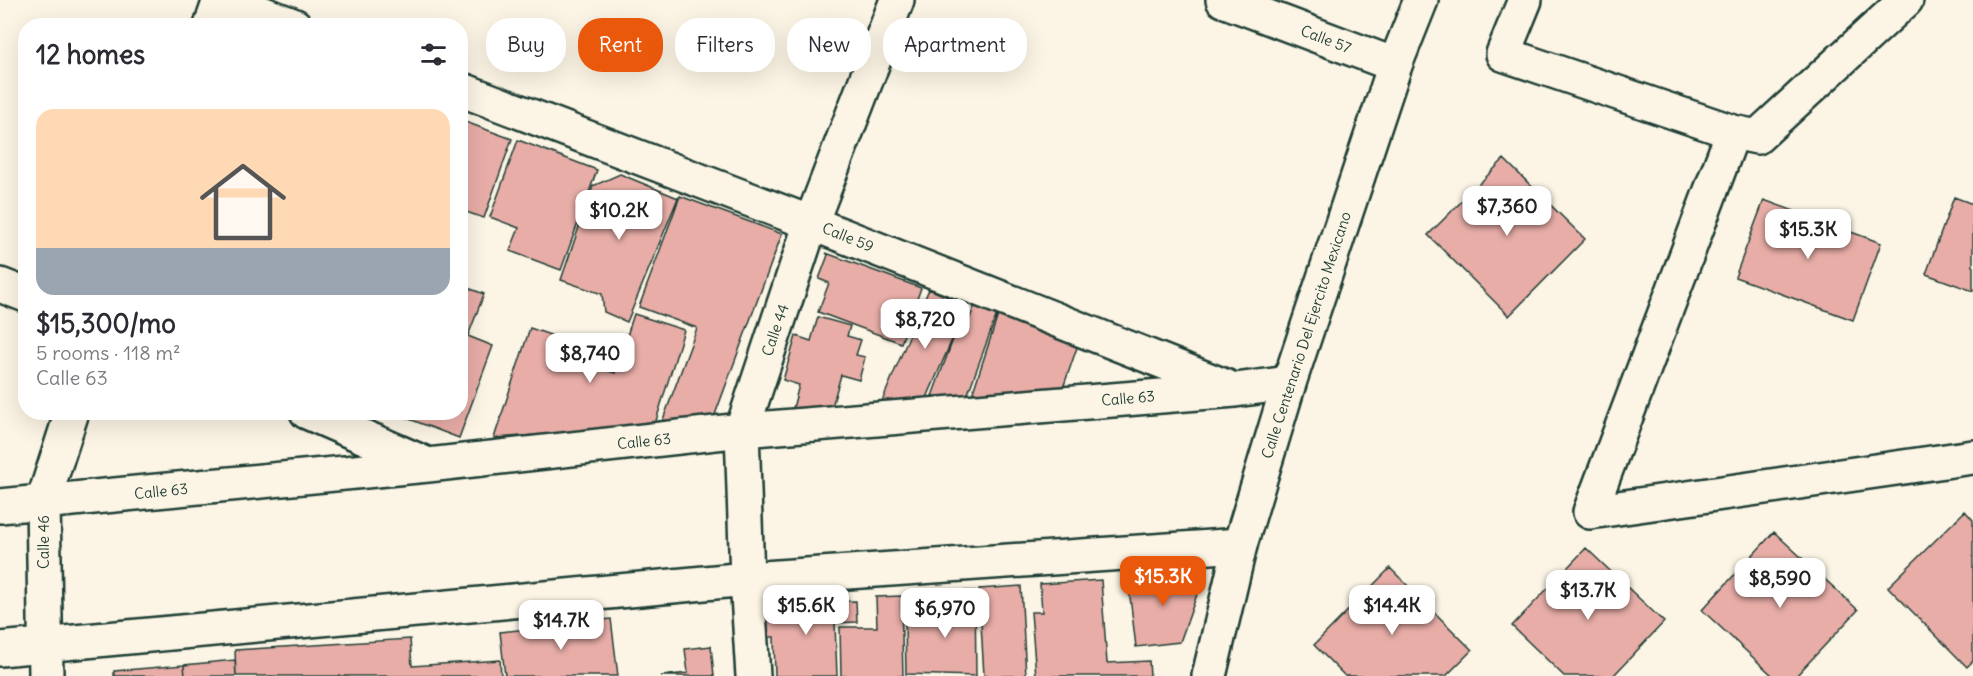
<!DOCTYPE html>
<meta charset="utf-8">
<style>
body{margin:0;font-family:Delius,sans-serif;background:#f7f7f7;color:#2b2b33;height:100vh;display:flex;flex-direction:column;font-size:22px;white-space:nowrap}
*{box-sizing:border-box;margin:0}
p{font-size:20px;color:#7c7c81}
.icon{flex:none;width:33px;height:33px;fill:none;stroke:currentColor;stroke-width:2;stroke-linecap:round;stroke-linejoin:round}
.map{position:relative;flex:1;overflow:hidden}
.drawer{position:absolute;left:18px;top:18px;width:450px;height:402px;display:flex;flex-direction:column;background:#fff;border-radius:24px;box-shadow:0 6px 24px #0002}
.drawer>*{flex:none}
.top-card{position:absolute;left:486px;top:18px;width:570px;height:54px;display:flex;gap:12px}
.price{position:absolute;translate:-50% -51px;padding:0 14px;border-radius:12px;background:#fff;color:#222;font-size:20px;line-height:39px;filter:drop-shadow(0 2px 3px #0008)}
.price::after{content:'';position:absolute;left:50%;top:36px;width:18px;height:14px;margin-left:-9px;background:inherit;clip-path:polygon(0 0,100% 0,50% 100%)}
.price.active{background:#ea580c;color:#fff}
ul{padding:0;list-style:none}
li{display:grid;align-content:center;gap:12px;height:318px;padding:0 18px}
li span{display:grid;place-items:center;height:186px;border-radius:18px;color:#555}
li>.icon{margin-inline-start:auto}
span .icon{width:108px;height:108px;fill:#fffc;stroke-width:1}
li b{font-size:26px}
h2{display:flex;justify-content:space-between;align-items:center;height:72px;padding:0 18px;font-size:26px}
.pill{padding:0 21px;border-radius:24px;background:#fff;box-shadow:0 6px 24px #0002;font-size:21px;line-height:54px}
.pill.active{background:#ea580c;color:#fff}
.map>svg:first-child{display:block}
.building{fill:#e8ada7;stroke:#1f3d34;stroke-width:1.5}
.lines{fill:none;stroke-linecap:round;stroke-linejoin:round}
.minor-casing{stroke:#1f3d34;stroke-width:38}
.major-casing{stroke:#1f3d34;stroke-width:38}
.minor{stroke:#fcf5e5;stroke-width:33}
.major{stroke:#fcf5e5;stroke-width:33}
.labels{text-anchor:middle;dominant-baseline:central;stroke-width:5;stroke-linejoin:round;paint-order:stroke}
.street-label{font-size:15px;fill:#1f3d34;stroke:#fcf5e5}
</style>
<div class="map">
<svg width="1973" height="676" viewBox="0 0 1973 676">
<rect width="100%" height="100%" fill="#fcf5e5"/>
<filter id="ink" filterUnits="userSpaceOnUse"><feTurbulence type="fractalNoise" baseFrequency=".0167" numOctaves="2"/><feDisplacementMap in="SourceGraphic" scale="12" xChannelSelector="R" yChannelSelector="G"/><feConvolveMatrix kernelMatrix="1 2 1 2 8 2 1 2 1" color-interpolation-filters="sRGB"/></filter>
<g filter="url(#ink)">
<path class="building" d="M460,120L512,139L484,218L460,210Z
M518,140L597,170L561,270L510,251L519,228L490,217Z
M1504,159L1585,239L1509,316L1428,235Z
M620,174L678,198L627,322L604,312L602,294L561,280L593,186Z
M680,196L782,234L713,420L661,425L697,328L639,307Z
M1954,197L1973,204V291L1926,274Z
M1764,200L1881,243L1853,320L1735,277Z
M826,253L921,288L901,343L818,312L829,283L819,279L828,255Z
M460,285L484,294L468,336L493,346L459,438L391,412H460Z
M929,289L967,305L926,400L880,406Z
M975,305L997,314L967,396H932L961,318L969,320Z
M1000,309L1081,336L1063,388L971,398Z
M634,314L684,330L654,427L494,438L530,328L597,351L599,368L615,373Z
M818,317L850,326L847,336L861,340L856,355L865,357L859,380L841,375L831,410L792,412L799,385L783,380L796,336L811,341Z
M1965,511L1973,520V661L1967,667L1888,587Z
M1774,532L1858,610L1796,676H1773L1702,610Z
M1586,548L1664,622L1613,676H1564L1512,626Z
M1390,568L1472,650L1446,676H1345L1314,645Z
M1205,572L1180,642L1136,647L1128,580Z
M1101,580L1107,663L1149,661L1150,676H1036L1031,612H1042L1040,584Z
M1021,586L1026,676H984L979,589Z
M939,591H975L976,676L906,674L905,623L940,622Z
M901,596L903,676H841L840,627H877L876,597Z
M856,601L857,622L835,623L837,676H775L774,637H763L761,604Z
M611,619L618,676H505L500,632Z
M410,639L412,666L500,660L501,676H236L235,650Z
M711,646L714,676H661L688,673L685,649Z
M235,660L236,676H185L184,665Z
M184,665L185,676H114V671Z"/>
<g class="lines">
<defs>
<path id="minor" d="M228,0L295,26
M1223,0L1395,65
M1525,0L1503,54L1733,132L1757,137L1906,0
M211,26L220,0
M460,89L811,223L1227,387
M1733,132L1590,512L1973,457
M0,285L26,295
M307,412L426,464
M0,506L428,465L742,430L1235,390L1289,383
M0,649L747,579L1240,545
M46,676L43,502L72,412
M753,676L747,579L742,430L811,223L897,0"/>
<path id="major" d="M1209,676L1240,545L1289,383L1395,65L1421,0"/>
</defs>
<use href="#minor" class="minor-casing"/>
<use href="#major" class="major-casing"/>
<use href="#minor" class="minor"/>
<use href="#major" class="major"/>
</g>
</g>
<g class="labels">
<g class="street-label">
<text transform="translate(1326 39) rotate(21)">Calle 57</text>
<text transform="translate(848 237) rotate(22)">Calle 59</text>
<text transform="translate(775 330) rotate(-71)">Calle 44</text>
<text transform="translate(1306 335) rotate(-72)">Calle Centenario Del Ejercito Mexicano</text>
<text transform="translate(1128 398) rotate(-5)">Calle 63</text>
<text transform="translate(644 441) rotate(-6)">Calle 63</text>
<text transform="translate(161 491) rotate(-6)">Calle 63</text>
<text transform="translate(43 542) rotate(-90)">Calle 46</text>
</g>
</g>
</svg>
<b class="price" style="left:1507px;top:237px">$7,360</b>
<b class="price" style="left:619px;top:241px">$10.2K</b>
<b class="price" style="left:1808px;top:260px">$15.3K</b>
<b class="price" style="left:925px;top:350px">$8,720</b>
<b class="price" style="left:590px;top:384px">$8,740</b>
<b class="price active" style="left:1163px;top:607px">$15.3K</b>
<b class="price" style="left:1780px;top:609px">$8,590</b>
<b class="price" style="left:1588px;top:621px">$13.7K</b>
<b class="price" style="left:806px;top:636px">$15.6K</b>
<b class="price" style="left:1392px;top:636px">$14.4K</b>
<b class="price" style="left:945px;top:639px">$6,970</b>
<b class="price" style="left:561px;top:651px">$14.7K</b>
<div class="top-card">
<a class="pill">Buy</a>
<a class="pill active">Rent</a>
<a class="pill">Filters</a>
<a class="pill">New</a>
<a class="pill">Apartment</a>
</div>
<section class="drawer">
<h2>12 homes<svg class="icon" aria-label="filters" viewBox="0 0 24 24"><path d="M4 7h16M4 17h16"/><circle cx="9" cy="7" r="2"/><circle cx="15" cy="17" r="2"/></svg></h2>
<ul>
<li><span style="background:linear-gradient(#ffd9b3 75%,#9aa5b1 0)"><svg class="icon" aria-label="home" viewBox="0 0 24 24"><path d="M3 11l9-7 9 7M6 9v11h12V9"/></svg></span><div><b>$15,300/mo</b><p>5 rooms · 118 m²</p><p>Calle 63</p></div></li>
</ul>
</section>
</div>
